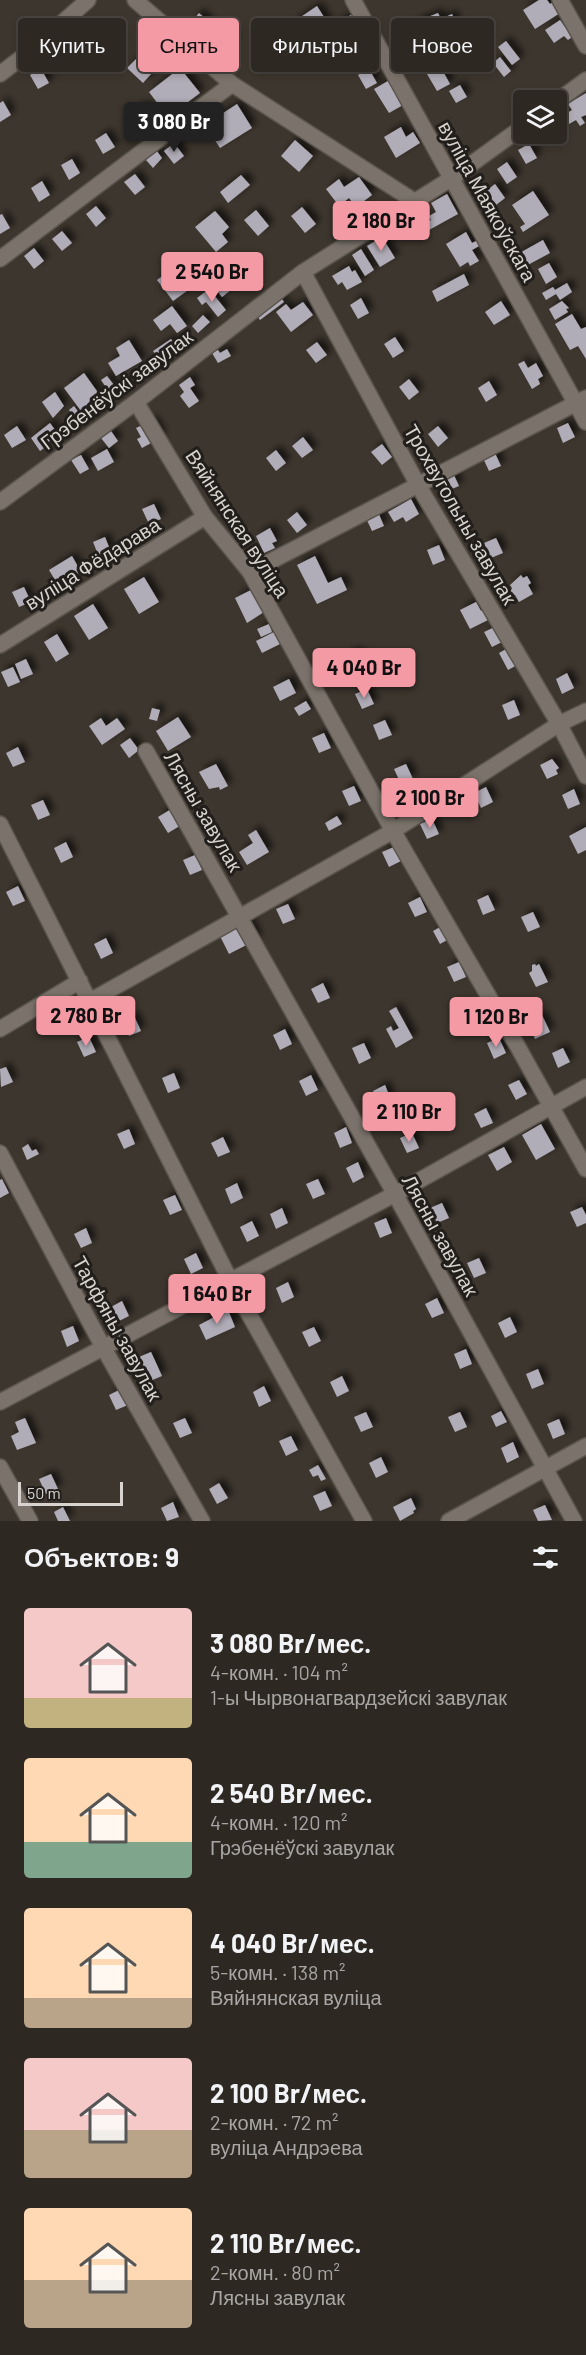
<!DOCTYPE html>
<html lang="ru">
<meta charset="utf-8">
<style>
body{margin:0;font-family:Barlow,sans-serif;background:#36302a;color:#f1f3f6;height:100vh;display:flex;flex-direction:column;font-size:22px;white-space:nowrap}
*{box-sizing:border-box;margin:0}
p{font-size:20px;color:#a7a6a5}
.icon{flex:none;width:33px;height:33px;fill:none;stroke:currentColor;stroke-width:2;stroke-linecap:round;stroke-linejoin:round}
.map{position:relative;height:1521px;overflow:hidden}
.details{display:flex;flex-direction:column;background:#2e2822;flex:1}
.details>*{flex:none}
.guide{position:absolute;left:18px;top:18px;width:550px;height:54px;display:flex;gap:12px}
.tools{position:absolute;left:513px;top:90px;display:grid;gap:12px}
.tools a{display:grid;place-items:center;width:54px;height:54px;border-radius:6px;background:#2e2822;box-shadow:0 3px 9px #0003,0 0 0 2px #494440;font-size:30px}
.scale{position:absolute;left:18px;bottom:15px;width:105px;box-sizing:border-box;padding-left:6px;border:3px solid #d7d3ce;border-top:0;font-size:16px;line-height:21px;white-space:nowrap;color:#d7d3ce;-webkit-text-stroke:4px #211e1b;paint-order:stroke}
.price{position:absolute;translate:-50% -51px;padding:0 14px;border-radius:6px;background:#f49aa5;color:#111;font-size:20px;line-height:39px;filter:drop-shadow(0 2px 3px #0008)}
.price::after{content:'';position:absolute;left:50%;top:36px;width:18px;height:14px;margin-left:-9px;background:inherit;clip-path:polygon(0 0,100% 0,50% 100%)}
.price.current{background:#222;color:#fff}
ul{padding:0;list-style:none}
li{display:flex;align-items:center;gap:18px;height:150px;padding:0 24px}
li span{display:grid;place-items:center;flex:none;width:168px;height:120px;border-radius:6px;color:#555}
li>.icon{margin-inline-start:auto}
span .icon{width:72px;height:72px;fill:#fffc;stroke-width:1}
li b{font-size:26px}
h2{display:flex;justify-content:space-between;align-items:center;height:72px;padding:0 24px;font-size:26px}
.tag{padding:0 21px;border-radius:6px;background:#2e2822;box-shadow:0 3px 9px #0003,0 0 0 2px #494440;font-size:21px;line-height:54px}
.tag.current{background:#f49aa5;color:#111}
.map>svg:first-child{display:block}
.building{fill:#b1adb8;filter:url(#shadow)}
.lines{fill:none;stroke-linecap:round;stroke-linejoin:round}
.minor-casing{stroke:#5a544d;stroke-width:18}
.minor{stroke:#7b736b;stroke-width:15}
.labels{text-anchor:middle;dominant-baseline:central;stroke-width:6;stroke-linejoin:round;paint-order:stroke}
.street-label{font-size:20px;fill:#d7d3ce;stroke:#211e1b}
</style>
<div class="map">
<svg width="586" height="1521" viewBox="0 0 586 1521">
<defs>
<filter id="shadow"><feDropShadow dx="5" dy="-5" stdDeviation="3" flood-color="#0009"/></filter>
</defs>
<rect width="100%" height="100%" fill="#3d362e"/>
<path class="building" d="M539,0H547L550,4L554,2L560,13L535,29L523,10Z
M317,6L329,25L304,41L292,23Z
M199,13L211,24L203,33L191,23Z
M438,13L441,19L452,14L461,34L425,50L413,23Z
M351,15L356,24L340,33L335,24Z
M560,20L572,37L568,40L564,36L554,43L545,30Z
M108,31L120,42L103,61L91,50Z
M223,31L235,40L223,56L210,46Z
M349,37L360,56L348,63L345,58L339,61L331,48Z
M506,41L520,59L512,65L498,47Z
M144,51L159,65L143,83L127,68Z
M374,53L378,60L364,67L360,60Z
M500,57L511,71L504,77L493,63Z
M440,66L450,84L437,91L427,74Z
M180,68L200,93L168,117L149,92Z
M41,69L49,83L38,89L30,75Z
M369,69L377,83L366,89L358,75Z
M388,81L403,105L389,113L374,89Z
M460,85L467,97L456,103L449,91Z
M586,93V115L581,117L585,123L580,126L576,120L569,124L564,115L572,110L568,104Z
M3,101L11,115L0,122V103Z
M237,104L252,128L220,148L205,125Z
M143,105L153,117L145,124L148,128L138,137L134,133L138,130L128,117Z
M401,127L406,137L413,132L420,143L396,158L384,137Z
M106,133L115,147L103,154L95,140Z
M295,140L313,156L299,172L281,156Z
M174,143L184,156L174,164L164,151Z
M529,144L537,158L526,164L518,150Z
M156,150L162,158L153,168L146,160Z
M72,159L80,173L69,180L61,165Z
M507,162L517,177L507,184L497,169Z
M135,174L145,187L135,195L124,182Z
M241,175L250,185L228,203L220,192Z
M359,177L372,195L356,207L349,198L339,206L326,189L339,179L344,187Z
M42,181L50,195L39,202L31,188Z
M495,184L505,198L496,205L486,191Z
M533,191L549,215L523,232L520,227L525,224L512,205Z
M447,194L458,214L429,230L425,224L431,220L429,216L436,212L431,203Z
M96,206L106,218L96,227L86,214Z
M302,207L316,224L305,233L291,216Z
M256,210L269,226L258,236L244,220Z
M215,211L229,227L222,234L228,242L216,252L195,227Z
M2,214L10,228L0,234V215Z
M396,219L403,231L391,238L384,227Z
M62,231L72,243L62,251L52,239Z
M466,232L472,243L476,241L479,246L472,250L479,261L470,266L468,262L460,267L446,244Z
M382,237L395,258L380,267L367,246Z
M543,240L550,253L524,267L516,255Z
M34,248L44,261L34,269L24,256Z
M361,249L374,270L365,276L352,255Z
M549,263L557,277L546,284L538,269Z
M349,266L352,272L355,270L362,282L347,290L342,282L338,285L332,276Z
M175,267L191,288L173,301L157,280Z
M225,271L237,285L222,297L211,283Z
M464,274L469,285L437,302L432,291Z
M567,283L572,292L560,300L556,294L546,300L542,293L553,287L555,290Z
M209,289L226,310L218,317L206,302L202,305L197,298Z
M279,295L284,302L260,320L255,313Z
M361,298L369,313L358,319L350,305Z
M501,301L510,315L494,325L485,312Z
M562,301L569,308L566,309L568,312L555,320L549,309Z
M303,302L313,315L291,332L276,312L286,304L291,310Z
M172,306L187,326L177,333L170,324L161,331L153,320Z
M572,314L581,329L586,327V359L578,346L570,350L555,324Z
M203,315L210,322L198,333L192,326Z
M395,337L404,351L393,358L384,344Z
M171,339L179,349L161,362L153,351Z
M129,340L142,361L116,376L108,363L120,356L116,348Z
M317,342L327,355L316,363L306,350Z
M227,349L231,356L218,363L212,353L218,350L220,353Z
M524,361L528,368L536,363L543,376L538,379L540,384L532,389L518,364Z
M84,373L99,394L89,401L94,407L84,415L64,388Z
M107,376L117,389L110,393L101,380Z
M190,377L195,385L190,388L199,401L189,408L180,396L184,392L179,385Z
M409,379L419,392L409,400L399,387Z
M489,381L497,395L486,402L478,388Z
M55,392L64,406L53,418L42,402Z
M74,406L82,417L76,421L69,410Z
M153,420L162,437L142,448L137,439L141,437L136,428Z
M50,423L58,434L46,444L47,446L40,451L31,438Z
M568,423L575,437L563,443L557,428Z
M17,426L26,440L12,448L4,435Z
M438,426L448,438L438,447L428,434Z
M111,431L118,441L109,448L101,438Z
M303,437L313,450L302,458L292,446Z
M382,444L392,457L382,465L371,452Z
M107,449L114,462L98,471L91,458Z
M276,450L286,463L276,471L266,458Z
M494,451L501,466L489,471L482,456Z
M81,455L89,469L80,474L71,460Z
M452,471L459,486L447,491L440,476Z
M411,499L419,514L406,522L403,517L394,522L388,512Z
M154,504L161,519L149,524L142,509Z
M377,510L384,526L372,531L365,516Z
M297,512L307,525L297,533L287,520Z
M270,528L277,541L272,543L275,548L264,553L256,536Z
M105,537L111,552L99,557L93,542Z
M496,538L503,553L491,558L484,543Z
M439,545L445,560L433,565L427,550Z
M72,556L81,572L58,585L49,570Z
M315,556L328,583L341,577L347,590L317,604L297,565Z
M521,575L523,578L527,576L531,583L528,585L533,594L519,602L515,595L510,593L512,588L510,585Z
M144,577L159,602L139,614L124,589Z
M24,587L31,602L19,607L12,592Z
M253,589L264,612L247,623L235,598Z
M476,602L481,611L485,609L490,619L470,629L460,610Z
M93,604L108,628L89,640L74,616Z
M269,624L272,632L261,637L257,629Z
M497,626L504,641L492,647L484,632Z
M274,632L280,644L262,653L256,641Z
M57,634L69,654L56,662L44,642Z
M508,648L517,665L508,670L499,653Z
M355,651L357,655L361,653L373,674L350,686L338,665L346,660L344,657Z
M26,659L33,674L21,679L15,664Z
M13,667L20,682L8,687L1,672Z
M567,673L574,688L562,694L556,679Z
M289,679L296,693L280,701L273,687Z
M367,689L374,704L362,709L355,694Z
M514,700L520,715L508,720L502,705Z
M306,701L311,709L299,716L294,708Z
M152,708L160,710L157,721L149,719Z
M178,717L191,737L168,751L156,731Z
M101,718L106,726L117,718L125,729L102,745L89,726Z
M385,720L392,735L379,740L373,725Z
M324,733L331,748L319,753L312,738Z
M130,738L139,750L129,758L120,745Z
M18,747L25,762L13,767L6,753Z
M552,759L559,768L556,770L558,774L547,779L540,765Z
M216,764L228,786L220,790L219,787L209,789L199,772Z
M406,764L413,779L401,784L394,769Z
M354,786L361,801L349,806L342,791Z
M486,787L493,802L481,808L474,793Z
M574,789L580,804L568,809L562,795Z
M43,800L50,815L38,820L31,805Z
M173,808L183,824L168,833L158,817Z
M337,816L342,824L329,831L325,823Z
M432,819L439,834L427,839L420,824Z
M586,827V850L578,854L569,836Z
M256,830L269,852L247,865L239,852L253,843L248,835Z
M66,842L73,857L61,863L54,848Z
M394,847L401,861L389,867L382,852Z
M195,855L202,870L190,875L183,860Z
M18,886L25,901L13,906L6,892Z
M488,895L495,910L483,915L477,900Z
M420,897L427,912L415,917L408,903Z
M288,904L295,919L283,924L276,909Z
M533,912L540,927L528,932L521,917Z
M249,921L258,939L229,954L220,936Z
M442,926L449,939L440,944L433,931Z
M106,938L113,953L101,959L94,944Z
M459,962L466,977L454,982L447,967Z
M535,964L536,966L539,964L548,982L536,987L529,973L532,971V965Z
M323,983L330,998L318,1003L311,989Z
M396,1007L413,1038L396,1048L386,1029L391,1026L393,1031L399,1028L389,1011Z
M542,1015L550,1032L535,1039L528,1022Z
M134,1016L141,1031L129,1036L123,1021Z
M285,1029L292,1044L280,1050L273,1035Z
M89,1037L96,1052L84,1057L77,1042Z
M499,1038L506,1053L494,1059L487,1043Z
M364,1043L371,1058L359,1064L352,1048Z
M563,1048L570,1062L558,1068L552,1053Z
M6,1067L13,1082L1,1087L0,1069Z
M174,1073L180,1088L168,1093L162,1078Z
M311,1075L318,1090L306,1096L299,1081Z
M519,1080L527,1094L516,1100L508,1085Z
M385,1085L391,1100L379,1106L373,1091Z
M486,1108L493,1123L481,1128L474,1114Z
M541,1124L555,1149L536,1160L522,1135Z
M346,1127L352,1143L340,1148L334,1133Z
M129,1129L135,1144L124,1149L117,1134Z
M412,1133L419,1148L407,1153L400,1138Z
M223,1137L230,1152L218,1157L211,1143Z
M28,1144L32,1151L36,1149L39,1154L27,1160L22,1148Z
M504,1147L512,1162L497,1171L488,1155Z
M358,1162L364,1177L353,1183L346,1168Z
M2,1179L9,1193L0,1198V1180Z
M318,1179L325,1194L313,1199L306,1184Z
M237,1183L243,1198L231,1204L225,1189Z
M175,1195L182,1210L170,1215L163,1200Z
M442,1203L449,1218L437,1223L430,1208Z
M582,1207L586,1215V1223L577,1227L570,1212Z
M282,1208L288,1223L276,1229L270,1214Z
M386,1218L392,1233L380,1238L374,1223Z
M252,1221L259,1236L247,1242L240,1227Z
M86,1228L92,1243L81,1248L74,1234Z
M196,1253L203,1268L191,1274L184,1259Z
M479,1258L486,1273L474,1278L467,1263Z
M288,1282L294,1297L282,1303L276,1288Z
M437,1298L444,1313L432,1318L425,1304Z
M122,1301L129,1316L117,1322L111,1307Z
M228,1310L235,1327L206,1340L199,1325Z
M510,1317L517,1332L505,1338L498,1323Z
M73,1326L79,1341L67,1347L61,1331Z
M314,1327L321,1341L309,1347L302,1332Z
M466,1349L472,1364L460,1369L454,1354Z
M151,1352L162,1376L150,1381L139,1357Z
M538,1369L544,1384L532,1389L526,1374Z
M342,1376L349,1391L337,1397L330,1382Z
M264,1386L271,1401L259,1407L253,1392Z
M121,1389L128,1405L116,1410L109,1395Z
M501,1411L507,1422L496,1427L491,1416Z
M366,1412L373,1427L361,1432L354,1417Z
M460,1412L467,1427L455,1432L448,1417Z
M25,1418L36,1443L17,1450L11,1436L19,1432L15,1422Z
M185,1418L192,1433L180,1438L173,1423Z
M559,1419L565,1434L553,1439L547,1424Z
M291,1436L298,1450L286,1456L279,1441Z
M513,1442L519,1457L507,1463L501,1448Z
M381,1457L388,1472L376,1478L369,1463Z
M318,1465L326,1479L321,1481L318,1475L313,1477L309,1470Z
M51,1474L58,1489L46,1494L39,1479Z
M219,1483L228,1498L217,1504L209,1489Z
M325,1491L332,1506L320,1511L313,1496Z
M411,1498L416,1509L413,1511L414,1513L400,1521L393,1507Z
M173,1502L179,1517L167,1521L161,1508Z
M545,1505L552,1520L538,1521L533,1510Z
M63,1507L70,1521H58L54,1512Z"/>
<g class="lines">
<defs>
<path id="minor" d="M135,0L232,84L414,201
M353,0L586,422
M560,0L586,46
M0,74L29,52L88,0
M556,102L586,80
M0,259L232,84
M303,272L418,485L559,724L586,776
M136,402L205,517L250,572L393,831L518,1047L586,1169
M0,502L136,402L303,272L452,178L524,126
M250,572L586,398
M0,645L205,517
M146,751L395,1194L574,1521
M0,824L230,1280L364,1521
M90,1001L393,831L559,724L586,711
M0,1029L80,981
M0,1153L103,1347L202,1521
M0,1402L395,1194L586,1087
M0,1467L30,1521
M449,1521L586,1446"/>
</defs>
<use href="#minor" class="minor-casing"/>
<use href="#minor" class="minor"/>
</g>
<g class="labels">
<g class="street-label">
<text transform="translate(488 201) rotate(61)">вуліца Маякоўскага</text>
<text transform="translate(116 389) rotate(-37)">Грэбенёўскі завулак</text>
<text transform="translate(461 514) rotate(60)">Трохвугольны завулак</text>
<text transform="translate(238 523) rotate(57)">Вяйнянская вуліца</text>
<text transform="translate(92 563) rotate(-32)">вуліца Фёдарава</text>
<text transform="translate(204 811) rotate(60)">Лясны завулак</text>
<text transform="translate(441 1235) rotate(61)">Лясны завулак</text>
<text transform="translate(118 1328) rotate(61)">Тарфяны завулак</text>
</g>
</g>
</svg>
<div class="tools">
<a><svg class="icon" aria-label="layers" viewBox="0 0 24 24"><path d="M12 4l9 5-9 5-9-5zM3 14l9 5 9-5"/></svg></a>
</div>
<div class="scale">50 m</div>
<b class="price current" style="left:174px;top:153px">3 080 Br</b>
<b class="price" style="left:381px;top:252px">2 180 Br</b>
<b class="price" style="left:212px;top:303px">2 540 Br</b>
<b class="price" style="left:364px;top:699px">4 040 Br</b>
<b class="price" style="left:430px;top:829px">2 100 Br</b>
<b class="price" style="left:86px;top:1047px">2 780 Br</b>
<b class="price" style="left:496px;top:1048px">1 120 Br</b>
<b class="price" style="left:409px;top:1143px">2 110 Br</b>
<b class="price" style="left:217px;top:1325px">1 640 Br</b>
<div class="guide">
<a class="tag">Купить</a>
<a class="tag current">Снять</a>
<a class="tag">Фильтры</a>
<a class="tag">Новое</a>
</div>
</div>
<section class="details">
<h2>Объектов: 9<svg class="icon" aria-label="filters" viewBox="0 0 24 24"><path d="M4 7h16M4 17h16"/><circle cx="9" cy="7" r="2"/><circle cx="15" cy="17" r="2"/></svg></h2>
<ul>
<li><span style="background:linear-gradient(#f6c9c9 75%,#c2b280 0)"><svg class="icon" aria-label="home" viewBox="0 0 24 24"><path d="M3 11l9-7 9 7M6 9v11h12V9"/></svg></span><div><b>3 080 Br/мес.</b><p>4-комн. · 104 m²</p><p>1-ы Чырвонагвардзейскі завулак</p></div></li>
<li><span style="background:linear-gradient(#ffd9b3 70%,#7fa58c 0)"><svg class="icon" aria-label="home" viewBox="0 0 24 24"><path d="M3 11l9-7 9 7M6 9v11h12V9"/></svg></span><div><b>2 540 Br/мес.</b><p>4-комн. · 120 m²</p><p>Грэбенёўскі завулак</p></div></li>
<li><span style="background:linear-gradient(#ffd9b3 75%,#b9a48a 0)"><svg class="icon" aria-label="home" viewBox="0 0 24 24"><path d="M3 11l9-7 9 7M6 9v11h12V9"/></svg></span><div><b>4 040 Br/мес.</b><p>5-комн. · 138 m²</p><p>Вяйнянская вуліца</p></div></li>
<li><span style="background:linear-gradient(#f6c9c9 60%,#b9a48a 0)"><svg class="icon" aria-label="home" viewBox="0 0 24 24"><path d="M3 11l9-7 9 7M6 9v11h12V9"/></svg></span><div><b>2 100 Br/мес.</b><p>2-комн. · 72 m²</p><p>вуліца Андрэева</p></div></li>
<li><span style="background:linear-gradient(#ffd9b3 60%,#b9a48a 0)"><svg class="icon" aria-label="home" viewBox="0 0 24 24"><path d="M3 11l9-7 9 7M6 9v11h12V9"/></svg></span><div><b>2 110 Br/мес.</b><p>2-комн. · 80 m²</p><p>Лясны завулак</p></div></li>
</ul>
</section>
